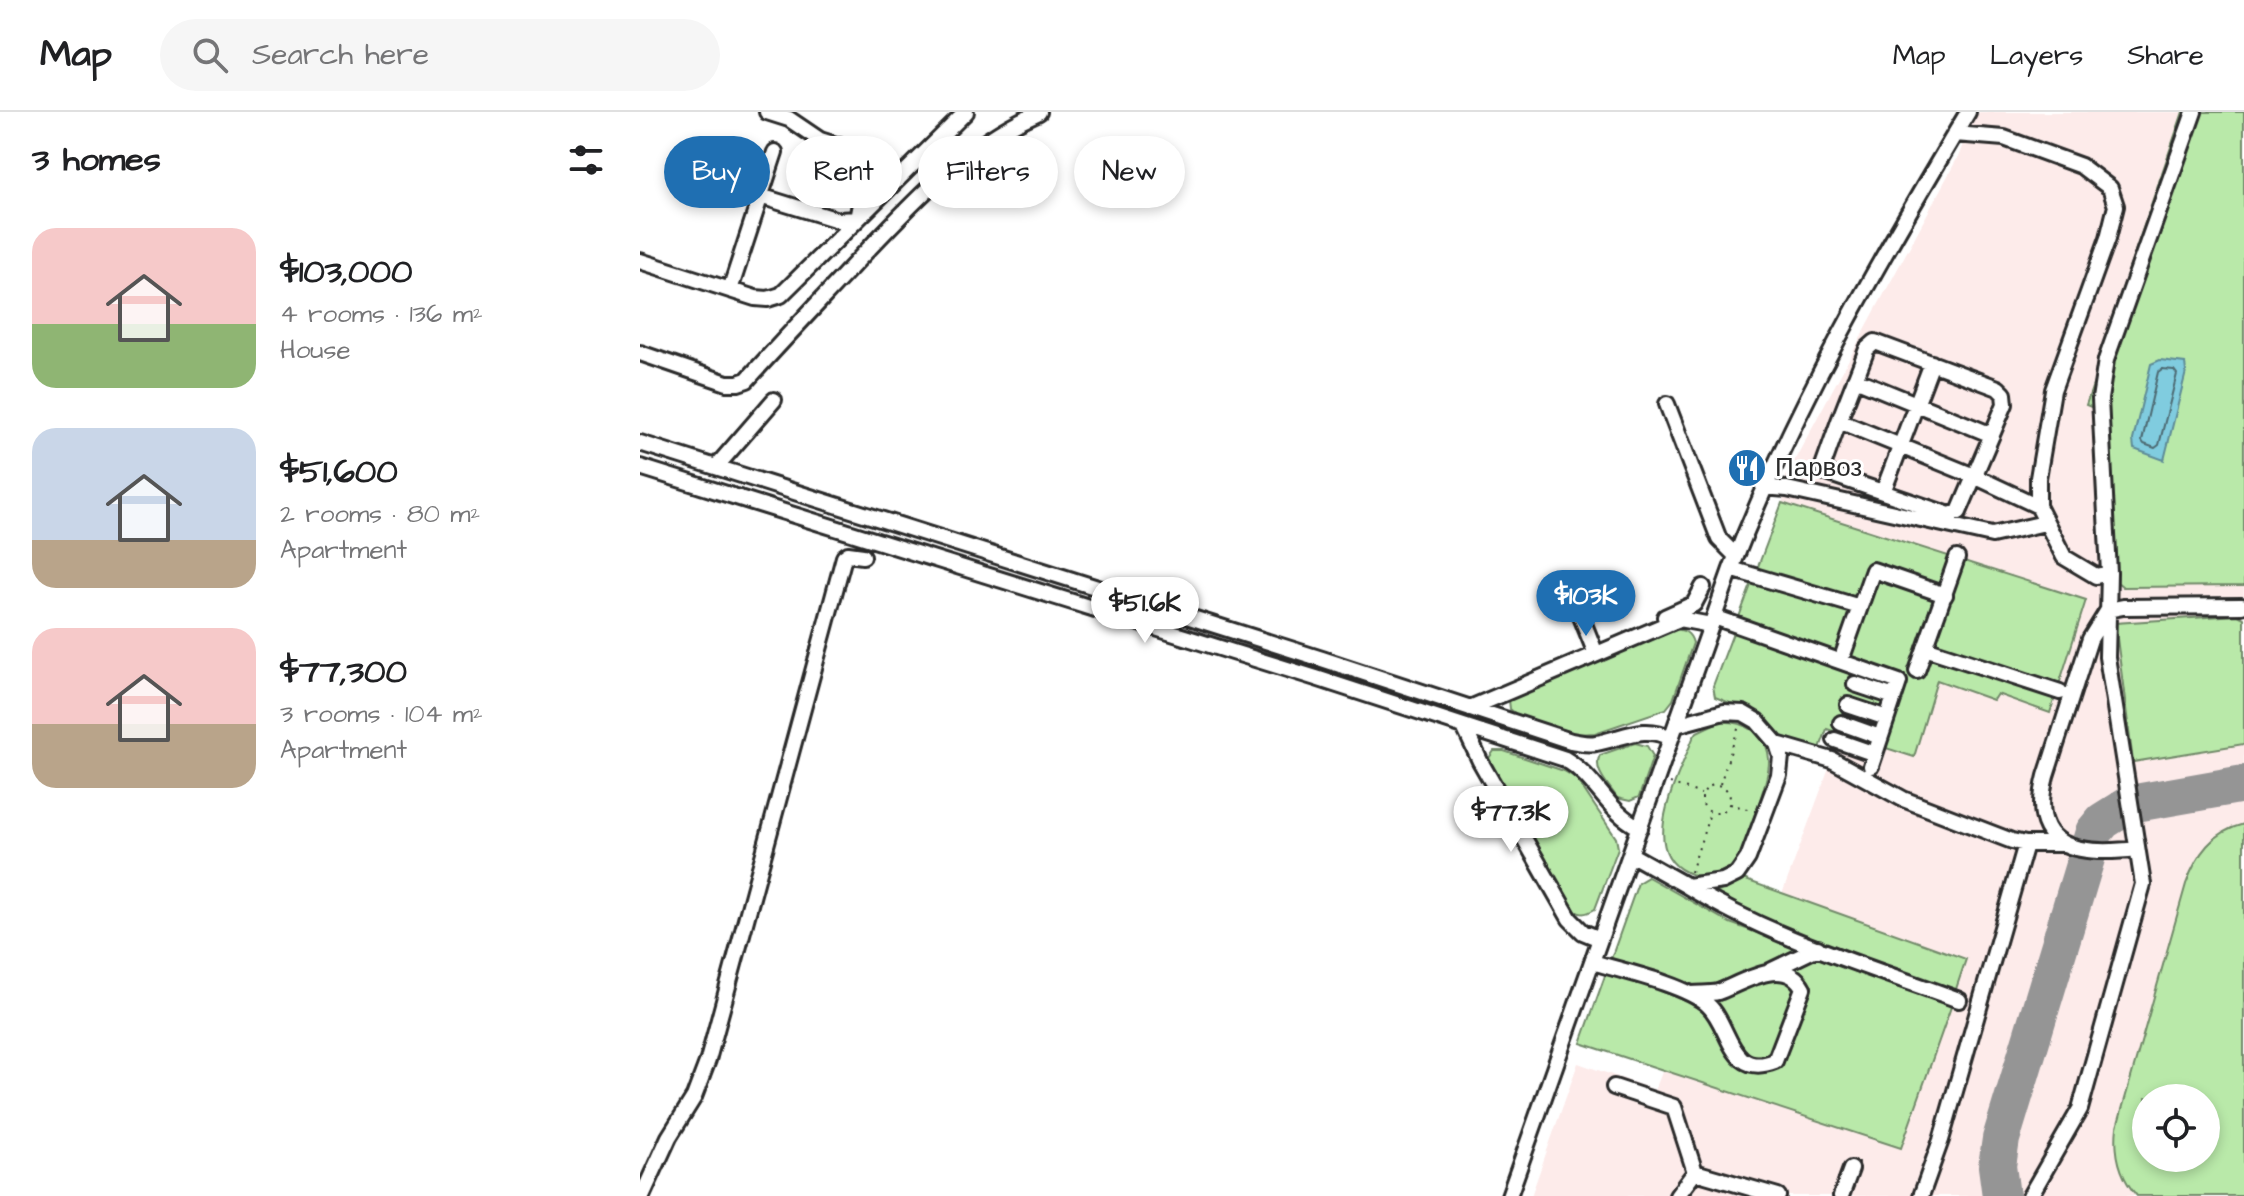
<!DOCTYPE html>
<meta charset="utf-8">
<style>
body{margin:0;font-family:"Architects Daughter",sans-serif;background:#f6f6f6;color:#202124;height:100vh;display:flex;flex-direction:column;font-size:30px;white-space:nowrap}
*{box-sizing:border-box;margin:0}
p{font-size:26px;color:#757577}
.icon{flex:none;width:44px;height:44px;fill:none;stroke:currentColor;stroke-width:2;stroke-linecap:round;stroke-linejoin:round}
.map{position:relative;flex:1;overflow:hidden}
.panel{display:flex;flex-direction:column;background:#fff;width:640px}
.panel>*{flex:none}
.guide{position:absolute;left:24px;top:24px;width:760px;height:72px;display:flex;gap:16px}
.fabs{position:absolute;left:1492px;top:972px;display:grid;gap:16px}
.fabs a{display:grid;place-items:center;width:88px;height:88px;border-radius:50%;background:#fff;box-shadow:0 4px 12px #0003;font-size:40px}
.price{position:absolute;translate:-50% -68px;padding:0 18px;border-radius:28px;background:#fff;color:#222;font-size:26px;line-height:52px;filter:drop-shadow(0 2px 4px #0008)}
.price::after{content:'';position:absolute;left:50%;top:48px;width:24px;height:18px;margin-left:-12px;background:inherit;clip-path:polygon(0 0,100% 0,50% 100%)}
.price.current{background:#1f6fb2;color:#fff}
ul{padding:0;list-style:none}
li{display:flex;align-items:center;gap:24px;height:200px;padding:0 32px}
li span{display:grid;place-items:center;flex:none;width:224px;height:160px;border-radius:24px;color:#555}
li>.icon{margin-inline-start:auto}
span .icon{width:96px;height:96px;fill:#fffc;stroke-width:1}
li b{font-size:34px}
h2{display:flex;justify-content:space-between;align-items:center;height:96px;padding:0 32px;font-size:34px}
.tag{padding:0 28px;border-radius:36px;background:#fff;box-shadow:0 4px 12px #0003;font-size:28px;line-height:72px}
.tag.current{background:#1f6fb2;color:#fff}
header{display:flex;align-items:center;gap:48px;box-sizing:border-box;height:112px;padding:0 40px;background:#fff;border-bottom:2px solid #e0e0e0}
header strong{font-size:38px}
nav{display:flex;gap:44px;margin-inline-start:auto;font-size:28px}
.search{width:560px;height:72px;background:#f6f6f6;display:flex;align-items:center;gap:20px;box-sizing:border-box;padding:0 28px;border-radius:44px;color:#757577;font-size:30px}
main{display:flex;flex:1;min-height:0}
.map>svg:first-child{display:block}
.built{fill:#fdebea;fill-rule:evenodd}
.green{fill:#b9e9a9;stroke:#728a6a;stroke-width:2;fill-rule:evenodd}
.water{fill:#80ccdf;stroke:#5e8c97;stroke-width:2}
.lines{fill:none;stroke-linecap:round;stroke-linejoin:round}
.shore{stroke:#4d6b73;stroke-width:2}
.taxiway{stroke:#959595;stroke-width:38}
.minor-casing{stroke:#2b2b2b;stroke-width:20}
.path{stroke:#2b2b2b;stroke-width:2;stroke-dasharray:2 6;stroke-linecap:butt}
.minor{stroke:#fff;stroke-width:14}
.labels{text-anchor:middle;dominant-baseline:central;stroke-width:6;stroke-linejoin:round;paint-order:stroke}
.poi-label{font-size:26px;fill:#2b2b2b;stroke:#fff;text-anchor:start}
</style>
<header>
<strong>Map</strong>
<div class="search"><svg class="icon" aria-label="search" viewBox="0 0 24 24"><circle cx="10" cy="10" r="6"/><path d="M15 15l6 6"/></svg>Search here</div>
<nav><a>Map</a><a>Layers</a><a>Share</a></nav>
</header>
<main>
<section class="panel">
<h2>3 homes<svg class="icon" aria-label="filters" viewBox="0 0 24 24"><path d="M4 7h16M4 17h16"/><circle cx="9" cy="7" r="2"/><circle cx="15" cy="17" r="2"/></svg></h2>
<ul>
<li><span style="background:linear-gradient(#f6c9c9 60%,#8fb573 0)"><svg class="icon" aria-label="home" viewBox="0 0 24 24"><path d="M3 11l9-7 9 7M6 9v11h12V9"/></svg></span><div><b>$103,000</b><p>4 rooms · 136 m²</p><p>House</p></div></li>
<li><span style="background:linear-gradient(#c9d6e8 70%,#b9a48a 0)"><svg class="icon" aria-label="home" viewBox="0 0 24 24"><path d="M3 11l9-7 9 7M6 9v11h12V9"/></svg></span><div><b>$51,600</b><p>2 rooms · 80 m²</p><p>Apartment</p></div></li>
<li><span style="background:linear-gradient(#f6c9c9 60%,#b9a48a 0)"><svg class="icon" aria-label="home" viewBox="0 0 24 24"><path d="M3 11l9-7 9 7M6 9v11h12V9"/></svg></span><div><b>$77,300</b><p>3 rooms · 104 m²</p><p>Apartment</p></div></li>
</ul>
</section>
<div class="map">
<svg width="1604" height="1084" viewBox="0 0 1604 1084">
<rect width="100%" height="100%" fill="#fff"/>
<filter id="ink" filterUnits="userSpaceOnUse"><feTurbulence type="fractalNoise" baseFrequency=".0125" numOctaves="2"/><feDisplacementMap in="SourceGraphic" scale="16" xChannelSelector="R" yChannelSelector="G"/><feConvolveMatrix kernelMatrix="1 2 1 2 8 2 1 2 1" color-interpolation-filters="sRGB"/></filter>
<g filter="url(#ink)">
<path class="built" d="M1339,0H1604V1084H891L938,951L1015,978L1061,860L1120,841L1213,592L1220,415L1142,391L1147,377L1146,364L1319,43L1328,18ZM1506,986H1566V1046H1506Z"/>
<path class="green" d="M1543,0H1604V474L1483,475L1461,456L1456,297L1446,293L1469,227L1467,221Z
M1142,391L1446,488L1410,601L1357,582L1353,588L1297,568L1274,645L1187,617L1179,639L1145,629L1112,595L1090,591L1075,585L1073,574Z
M1598,503L1604,506V632L1493,650L1475,511Z
M1034,517C1044,518 1050,520 1053,531L1033,588L1026,597L955,621L938,622L877,603L870,597L869,588L876,582Z
M1078,610C1104,608 1129,621 1129,650C1129,670 1105,728 1098,750C1083,761 1064,769 1046,760C997,737 1040,661 1053,626L1057,620Z
M995,631L1007,634L1013,644L999,685L990,689L977,686C969,673 952,658 960,643Z
M854,639H864L924,659L936,666L976,726L978,736L955,797C945,803 940,803 930,796L851,655L849,646Z
M1604,712V1084H1497C1479,1064 1474,1041 1477,1015L1546,772C1557,742 1572,720 1604,712ZM1506,986H1566V1046H1506Z
M1008,765L1090,811L1312,892L1261,1036L941,931L998,771Z
M1103,767L1326,847L1315,880L1136,814L1076,781Z"/>
<path class="water" d="M1520,248L1545,251L1546,260L1524,348L1494,337L1493,328L1511,252Z"/>
<g class="lines">
<path class="shore" d="M1522,257L1534,258L1537,262L1519,333L1515,336L1504,332L1502,329L1518,260Z"/>
<path class="taxiway" d="M1361,1084L1357,1054L1361,1027L1454,720L1463,709L1490,692L1604,672"/>
<defs>
<path id="minor" d="M1315,22L1364,26L1441,54L1470,76L1476,94L1468,126L1413,278L1398,366V394L1424,445L1456,464L1469,461
M120,84L198,108L217,107L228,51L227,44L222,41L180,28L149,7L127,0
M0,149L115,186L128,187L141,183L326,0
M90,178L135,40
M0,241L87,271H98L107,268C144,227 182,187 220,146C273,90 327,31 399,0
M1215,267L1352,323
M1027,292L1079,427L1096,444
M1199,309L1183,354L1187,361L1310,403L1319,400L1365,292L1364,282L1358,276L1235,230L1227,237L1199,309L1334,364L1398,394
M0,331L682,547L931,629C939,630 948,633 956,631C984,626 1004,612 1031,626
M0,355L676,566L925,647C958,667 965,698 1000,716
M76,355L134,288
M1123,375L1147,377L1352,423L1405,411
M1243,380L1292,251
M1091,457L1220,495
M938,497L956,542
M1025,505L1054,492L1063,475
M1074,505L1259,570L1231,654
M1285,536L1420,580
M1204,540L1233,458L1305,483
M1277,559L1317,446
M1215,572L1254,585
M1208,593L1247,606
M830,596L1039,507L1071,513
M1201,611L1240,625
M824,615L840,649L930,807L943,820L960,827
M1195,628L1235,642
M1137,632L1192,648L1263,687L1372,729L1386,732H1422
M1497,737C1439,744 1387,738 1406,664L1450,527L1468,498L1483,495L1602,494
M990,742L1047,774L1083,769L1097,762L1108,746L1139,663L1141,644L1137,632L1117,609L1103,601L1084,600L1036,613
M1047,774C1131,826 1227,854 1319,888
M952,850C983,859 1046,873 1068,893C1091,914 1089,967 1135,949L1163,876C1146,842 1102,871 1078,880C1070,882 1061,881 1052,882
M1130,859L1178,836
M974,975L1034,995L1055,1060
M2,1084L29,1025L54,985L68,948L204,445L208,442L223,444
M869,1084L1091,457C1153,297 1240,147 1328,0
M1037,1084L1055,1060L1138,1084
M1201,1084L1211,1057
M1281,1084L1301,1028L1386,732
M1390,1084L1440,997L1503,772L1467,545L1469,461L1460,287L1466,248L1554,0"/>
</defs>
<use href="#minor" class="minor-casing"/>
<path class="path" d="M1030,671L1061,682
M1080,672L1099,614
M1062 687a14 14 0 1 1 28 0a14 14 0 1 1-28 0Z
M1090,692L1111,698
M1051,760L1070,701"/>
<use href="#minor" class="minor"/>
</g>
</g>
<defs>
<symbol id="restaurant-disc" viewBox="-11 -11 22 22"><circle r="9.5" fill="#1f6fb2" stroke="#fff"/><path d="M-5-6h1v4h1v-4h1v4h1v-4h1v5L-1.5 .5V6h-2V.5L-5-1ZM5-6V6H3V1.5H1.5Q1.5-4 5-6Z" fill="#fff"/></symbol>
</defs>
<g fill-rule="evenodd">
<use href="#restaurant-disc" x="1085" y="334" width="44" height="44"/>
</g>
<g class="labels">
<g class="poi-label">
<text x="1135" y="356">Парвоз</text>
</g>
</g>
</svg>
<div class="fabs">
<a><svg class="icon" aria-label="locate" viewBox="0 0 24 24"><circle cx="12" cy="12" r="6"/><path d="M12 2v4M12 18v4M2 12h4M18 12h4"/></svg></a>
</div>
<b class="price current" style="left:946px;top:526px">$103K</b>
<b class="price" style="left:505px;top:533px">$51.6K</b>
<b class="price" style="left:871px;top:742px">$77.3K</b>
<div class="guide">
<a class="tag current">Buy</a>
<a class="tag">Rent</a>
<a class="tag">Filters</a>
<a class="tag">New</a>
</div>
</div>
</main>
